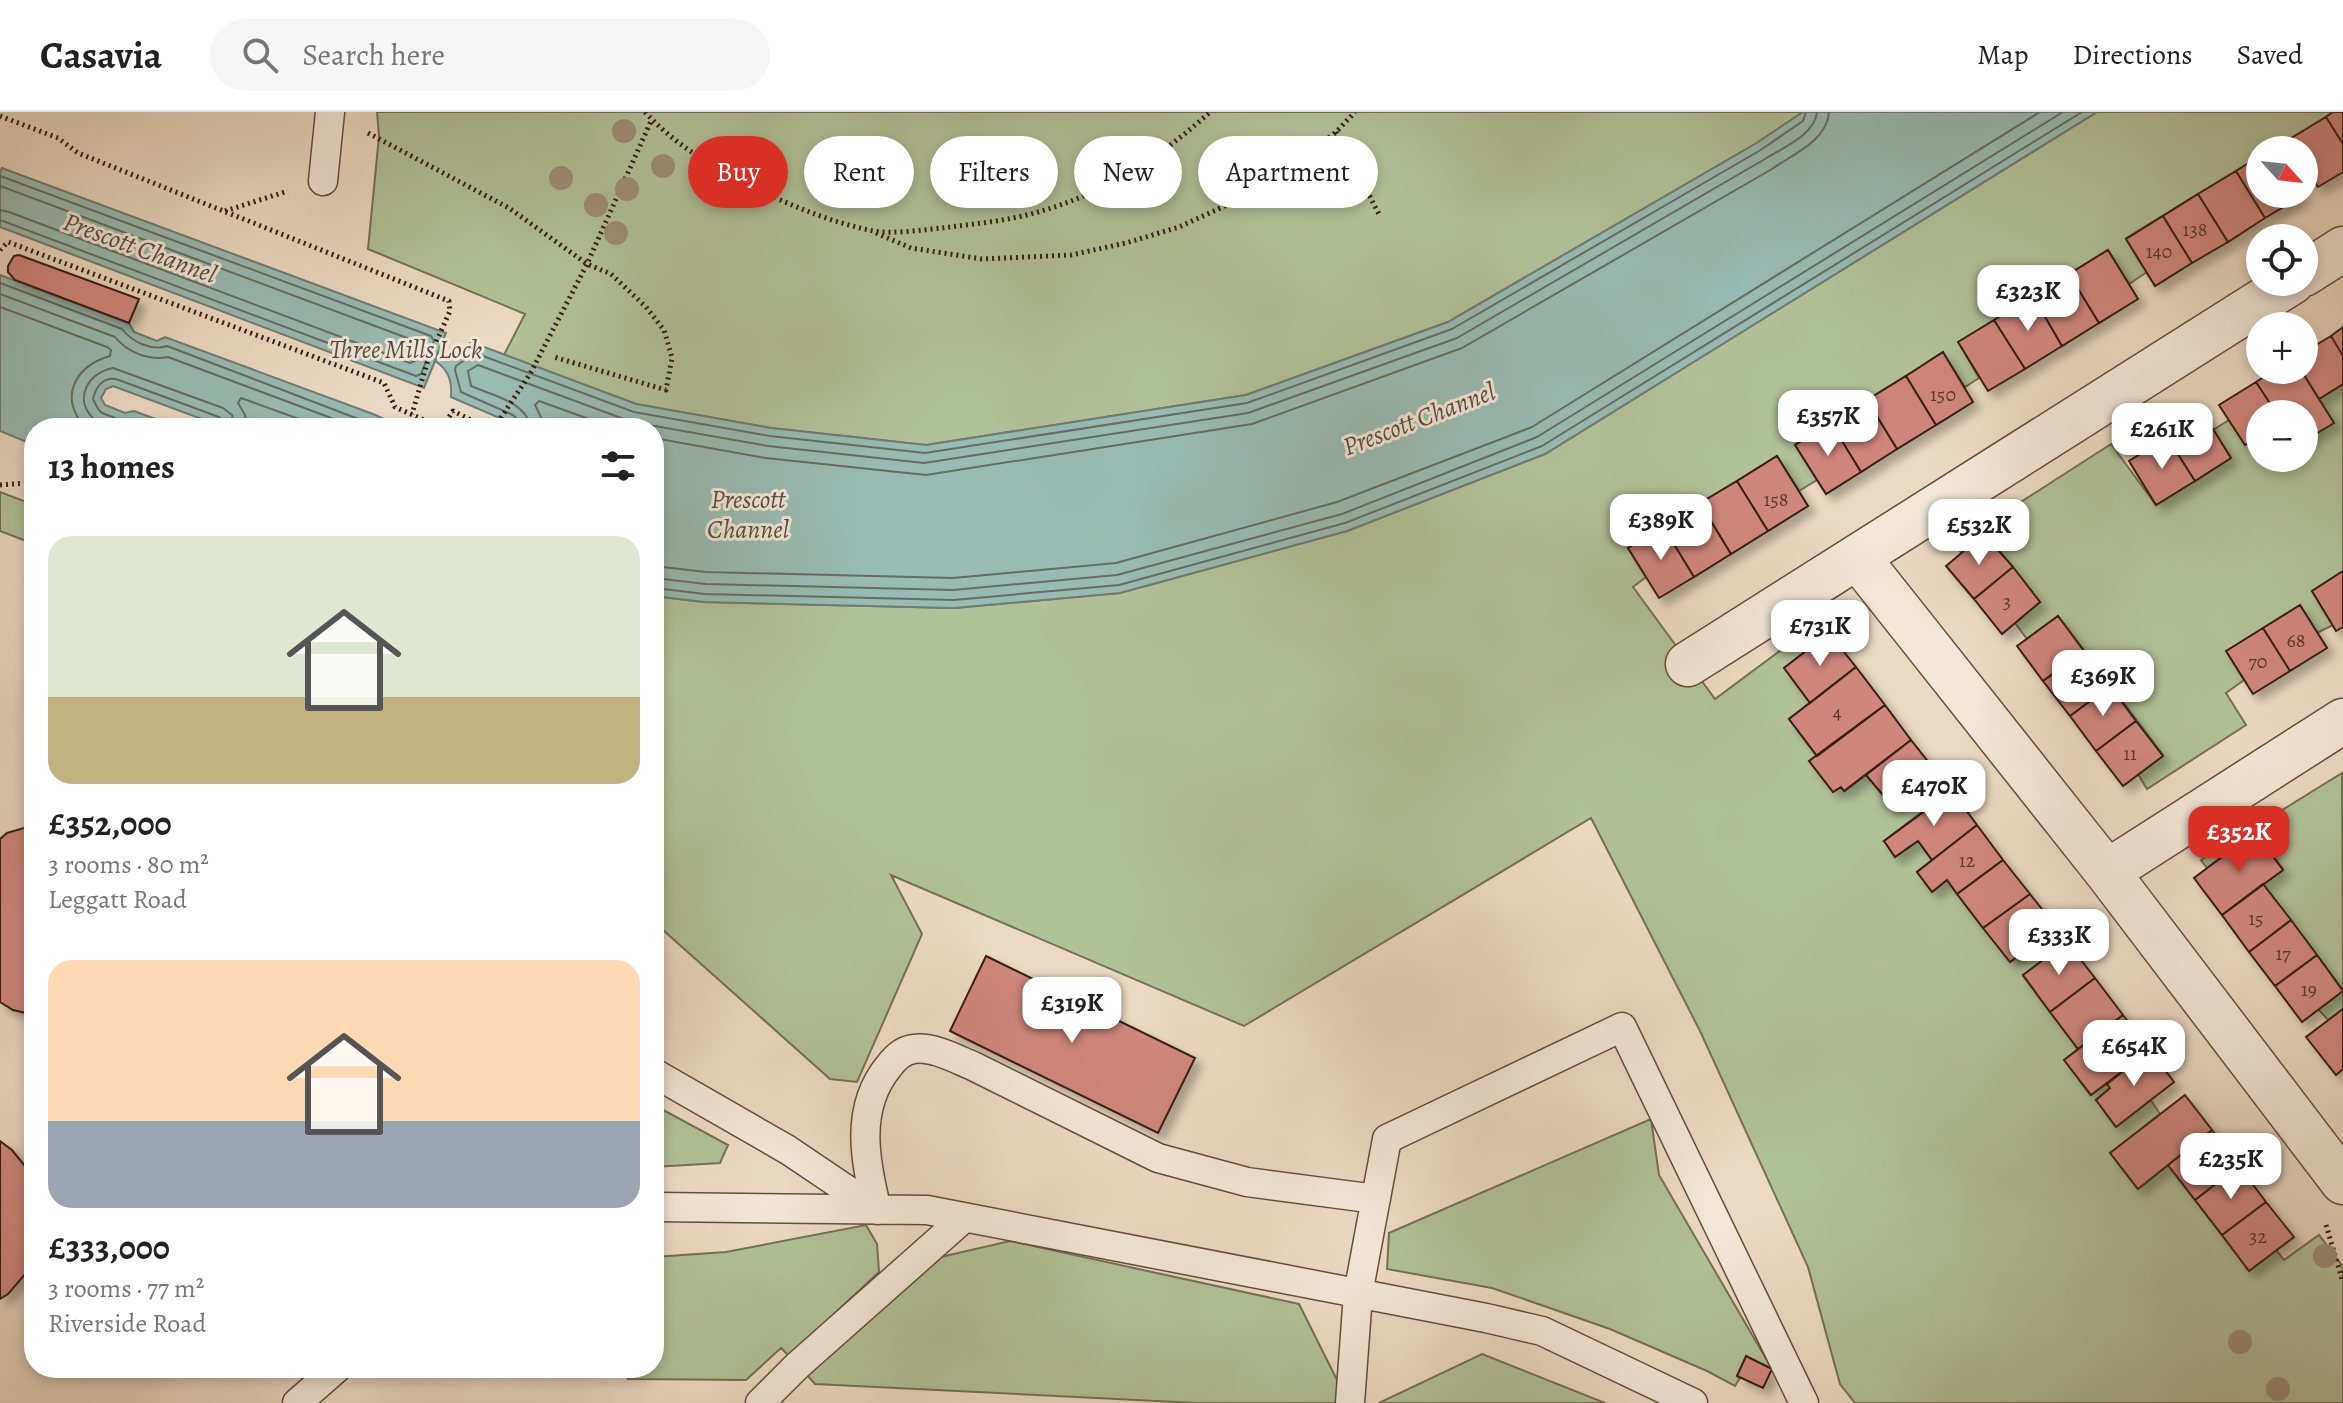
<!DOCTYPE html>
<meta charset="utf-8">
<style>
body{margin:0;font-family:Alegreya,serif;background:#f6f6f6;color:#222;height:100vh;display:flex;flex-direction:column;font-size:30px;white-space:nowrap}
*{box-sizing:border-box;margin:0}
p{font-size:26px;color:#767676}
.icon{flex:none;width:44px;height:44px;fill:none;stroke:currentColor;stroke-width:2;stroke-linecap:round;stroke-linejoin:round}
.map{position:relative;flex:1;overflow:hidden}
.drawer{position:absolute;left:24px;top:306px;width:640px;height:960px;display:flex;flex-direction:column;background:#fff;border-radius:32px;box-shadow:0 4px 12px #0003}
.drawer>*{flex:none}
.top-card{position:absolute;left:688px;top:24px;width:760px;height:72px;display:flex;gap:16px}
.needle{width:52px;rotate:117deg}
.tools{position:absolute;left:2246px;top:24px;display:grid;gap:16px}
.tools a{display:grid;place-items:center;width:72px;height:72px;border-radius:50%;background:#fff;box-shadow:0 4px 12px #0003;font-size:40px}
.price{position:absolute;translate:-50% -68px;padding:0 18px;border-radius:16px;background:#fff;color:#222;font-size:26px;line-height:52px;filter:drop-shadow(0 2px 4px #0008)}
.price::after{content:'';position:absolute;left:50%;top:48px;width:24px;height:18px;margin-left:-12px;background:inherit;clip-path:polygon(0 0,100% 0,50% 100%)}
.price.selected{background:#d93025;color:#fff}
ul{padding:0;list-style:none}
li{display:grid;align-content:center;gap:16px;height:424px;padding:0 24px}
li span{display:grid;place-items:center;height:248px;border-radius:24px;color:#555}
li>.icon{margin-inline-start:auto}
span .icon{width:144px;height:144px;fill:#fffc;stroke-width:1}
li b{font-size:34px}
h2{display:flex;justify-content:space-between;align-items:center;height:96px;padding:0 24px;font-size:34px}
.pill{padding:0 28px;border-radius:36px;background:#fff;box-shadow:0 4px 12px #0003;font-size:28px;line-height:72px}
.pill.selected{background:#d93025;color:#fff}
header{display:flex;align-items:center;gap:48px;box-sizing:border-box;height:112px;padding:0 40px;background:#fff;border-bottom:2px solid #e0e0e0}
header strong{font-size:38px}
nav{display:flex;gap:44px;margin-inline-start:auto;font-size:28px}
.search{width:560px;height:72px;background:#f6f6f6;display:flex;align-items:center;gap:20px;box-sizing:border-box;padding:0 28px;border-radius:44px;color:#767676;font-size:30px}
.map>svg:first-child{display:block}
.green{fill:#b1c198;stroke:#747055;stroke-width:2}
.water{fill:#98bbb3;stroke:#717c73;stroke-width:2}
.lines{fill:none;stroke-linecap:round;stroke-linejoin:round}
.shore{stroke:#686c62;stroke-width:2}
.building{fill:#cf867c;stroke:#371e12;stroke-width:2;filter:url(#shadow)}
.lane-casing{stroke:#644d3e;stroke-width:31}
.street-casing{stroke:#644d3e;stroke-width:47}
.path{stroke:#371e12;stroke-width:5;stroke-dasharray:2 4;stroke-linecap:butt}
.lane{stroke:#f2e7d8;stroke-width:28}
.street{stroke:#f2e7d8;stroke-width:44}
.tree{fill:#9c8e78}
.labels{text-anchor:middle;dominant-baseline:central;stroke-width:6;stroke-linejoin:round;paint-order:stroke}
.number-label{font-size:20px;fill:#5d382c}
.water-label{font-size:26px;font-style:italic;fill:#544d42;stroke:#f2e7d8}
</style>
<header>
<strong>Casavia</strong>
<div class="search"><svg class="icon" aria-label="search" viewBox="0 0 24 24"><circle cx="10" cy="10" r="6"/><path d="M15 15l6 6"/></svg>Search here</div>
<nav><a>Map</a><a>Directions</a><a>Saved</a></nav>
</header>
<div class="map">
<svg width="2343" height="1291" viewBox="0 0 2343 1291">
<defs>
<filter id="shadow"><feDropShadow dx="7" dy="7" stdDeviation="4" flood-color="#0004"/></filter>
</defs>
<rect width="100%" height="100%" fill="#ebdac3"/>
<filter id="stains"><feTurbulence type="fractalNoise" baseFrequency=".0025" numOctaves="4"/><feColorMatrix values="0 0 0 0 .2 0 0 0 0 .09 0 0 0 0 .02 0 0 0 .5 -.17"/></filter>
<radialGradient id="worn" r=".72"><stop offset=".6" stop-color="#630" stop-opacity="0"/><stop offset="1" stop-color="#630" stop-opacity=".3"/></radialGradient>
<path class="green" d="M377,0H1803L1755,32L1448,210L1246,283L926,333L771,316L636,292L504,243L525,202L368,137L379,24Z
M2097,0H2333L2289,28L2295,38H2274L2272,36L2260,38V44L2126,126L2147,160L2129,172L2108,138L1959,230L1979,266L1965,275L1943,241L1796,332L1817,368L1799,379L1777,344L1628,436L1646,465L1633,475L1715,587L1796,527L1806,539L1810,591L1789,607L1817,644L1810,650L1833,680L1841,675L1845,679L1866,663L1893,695L1912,682L1924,698L1884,729H1918L1932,748L1917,760L1932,779L1947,768L2010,850L2031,835L2041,850L2023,864L2078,937L2065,948L2090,983L2107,972L2110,976L2096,988L2115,1014L2150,987L2160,1002L2111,1041L2137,1076L2168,1053L2249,1158L2276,1138L2284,1148L2319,1123L2343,1155V1291H1855L1840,1272L1808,1155L1700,919L1591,706L1244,914L891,763L922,822L857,970L830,967L654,810V484L704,490L954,496L1120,481L1347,419L1545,342Z
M2343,272V459L2312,479L2333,513L2317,521L2300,493L2227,539L2244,568L2226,581L2246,613L2147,677L2138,662L2163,643L2058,504L2027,527L2015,511L2040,490L1985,422L1962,441L1954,433L2111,332L2156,393L2231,346L2213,318L2229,308L2245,333L2260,324V346H2304V329L2333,311L2319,287Z
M0,380L34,393V432L0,419Z
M2342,661L2343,897L2328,908L2318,897L2343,878L2263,772L2283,757L2255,721L2207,756L2201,748Z
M654,993L728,1033L720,1051L654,1055Z
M1651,1007L1659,1063L1772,1257L1746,1245L1737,1264L1740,1266L1735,1274L1707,1259L1610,1217L1492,1176L1387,1157L1389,1121Z
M866,1113L877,1132L879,1160L789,1244L781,1236L746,1268L628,1267L621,1256H654V1145L726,1140Z
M1010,1129L1299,1192L1338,1270L1337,1291H1196L815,1272L806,1262L941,1145Z
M1482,1242L1605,1291H1379Z"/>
<path class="water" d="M1803,0H2097L1545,342L1347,419L1120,481L954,496L704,490L654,484V316H516L509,310L451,285C452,269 449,258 435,249L424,276L0,115V61L2,56L446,221L435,248L457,245L471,230L636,292L771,316L926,333L1246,283L1448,210L1755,32Z
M0,163L129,211L134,220L157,229L165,225L373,302L404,316H226L113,274L106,277L101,286L105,293L125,301L134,299L180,316H34V333L0,319Z"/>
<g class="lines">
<path class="shore" d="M0,64L431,224L434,229L421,262L416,264L0,108
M0,74L418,230L421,235L415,249L410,251L9,100L0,98
M0,171L122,217C132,230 151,239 167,234L382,316
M0,182L115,225C127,240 149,249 168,245L358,316
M0,195L107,235L111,238L110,244C74,254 58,287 86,316
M114,316C106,313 96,311 91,304C74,284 90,260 113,256L223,296L232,303L235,316
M158,316L135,308L123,309L102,301L98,297L93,287C96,275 103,265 116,267L219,305L224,310L225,316
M247,316L245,303L238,291L241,286L324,316
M520,316L519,309L513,303L461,280L455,258L456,254L475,241L634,300L770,324L925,341L1247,291L1452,217L1759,39L1803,9L1806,0
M530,316C528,290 491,283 471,274L468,259L478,253L632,310L768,334L924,351L1248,301L1457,226L1765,47C1782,36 1815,23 1817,0
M542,316L541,305L535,293L539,289L614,316
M654,326L766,346L926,363L1252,312L1462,236L1772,57C1793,42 1827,29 1829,0
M654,454L706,460L953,466L1116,451L1337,390L1532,315L2040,0
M654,466L706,472L953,478L1117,463L1342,402L1537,325L2063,0
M654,476L705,482L954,488L1119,473L1345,411L1542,334L2082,0"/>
</g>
<path class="building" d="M2333,0H2343V32L2326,5Z
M2326,5L2343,32V60L2318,75L2304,53V38H2295L2288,28Z
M2260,44V82H2301L2302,84L2265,106L2236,59Z
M2236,59L2265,106L2228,130L2198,82Z
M2198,82L2228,130L2192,151L2163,104Z
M2163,104L2192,151L2155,174L2126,127Z
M2108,138L2138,187L2099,211L2069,162Z
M19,143L139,187L129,211L15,168L8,160V154L14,144Z
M2069,162L2099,211L2062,234L2033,184Z
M2033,184L2062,234L2025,257L1994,208Z
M1994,208L2025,257L1988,279L1958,230Z
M2343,215V244L2331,224Z
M2331,224L2343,244V272L2319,287L2301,258H2304V240Z
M1943,240L1973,290L1936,313L1906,264Z
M2275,258H2301L2334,311L2304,329V302H2277L2256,270Z
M1906,264L1936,313L1897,337L1867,288Z
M2256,270L2277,302H2260V324L2245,333L2219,293Z
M1867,288L1897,337L1861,360L1831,311Z
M2203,301L2231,346L2195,369L2167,325Z
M1831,311L1861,360L1826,382L1795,333Z
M2167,325L2195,369L2156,393L2129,349Z
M1777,344L1808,394L1768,419L1737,369Z
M1737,369L1768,419L1731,442L1700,391Z
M1700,391L1731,442L1694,465L1663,414Z
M1663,414L1694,465L1659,486L1628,436Z
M1984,422L2013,455L1974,487L1946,454Z
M2013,455L2040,490L2002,522L1974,487Z
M2343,459V515L2336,519L2312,479Z
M2300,493L2327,536L2290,559L2263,516Z
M2058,504L2084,539L2043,569L2017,534Z
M2263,516L2290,559L2253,582L2226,539Z
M1829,521L1856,555L1810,591L1784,556Z
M2084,539L2110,574L2070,604L2043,569Z
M1856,555L1885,593L1817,644L1789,607Z
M2110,574L2136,609L2096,639L2070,604Z
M1885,593L1911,628L1844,679L1841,675L1833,680L1809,649Z
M2136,609L2163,644L2123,674L2096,639Z
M1911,628L1938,662L1893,695L1866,663Z
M1952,679L1977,713L1932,748L1918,729L1895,745L1884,729Z
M34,713V903L13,898L0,890V727L7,721Z
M1977,713L2003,748L1957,782L1947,768L1932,780L1917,760Z
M2255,720L2283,758L2222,803L2194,766Z
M2003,748L2030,782L1983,816L1957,782Z
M2263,772L2291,808L2249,840L2222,803Z
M2030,782L2057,816L2010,850L1983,816Z
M2291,808L2317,843L2275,874L2249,840Z
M2067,830L2095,866L2050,900L2023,863Z
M2317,843L2343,879L2302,910L2275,874Z
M986,844L1195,946L1158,1021L950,919Z
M2095,866L2123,903L2078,937L2050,900Z
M2343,897V957L2336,963L2306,925Z
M2123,903L2150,938L2091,983L2064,948Z
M2150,938L2174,970L2116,1015L2096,988L2110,976L2107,972Z
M2185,983L2212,1018L2138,1077L2110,1041Z
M2212,1018L2239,1054L2195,1088L2168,1053Z
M0,1029L12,1038L29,1059L34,1071V1146L27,1160L8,1182L0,1187Z
M2239,1054L2266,1090L2222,1123L2195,1088Z
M2266,1090L2294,1125L2249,1159L2222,1123Z
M1746,1244L1772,1257L1763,1276L1737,1264Z"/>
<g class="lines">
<defs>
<path id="lane" d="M323,69L330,0
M654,961L788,1038L877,1098
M654,1095L927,1098L1486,1206L1542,1219L1693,1291
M877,1098C865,1050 854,996 889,954C895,946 903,938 914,937C933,934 956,947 973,954L1158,1046L1247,1070L1376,1087
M297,1291L337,1256
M760,1291L797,1254L964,1106
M1350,1291L1358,1182L1387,1027L1622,915L1804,1291"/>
<path id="street" d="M2304,162L2343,137
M1858,446L2107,760L2343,1070
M1688,552L2292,170
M2107,760L2343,609"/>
</defs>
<use href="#lane" class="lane-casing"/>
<use href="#street" class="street-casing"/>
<path class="path" d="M645,0C674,32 711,54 749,73C787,92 827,109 869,118C889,123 921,118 942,116C973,112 1007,109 1038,100C1103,82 1161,45 1210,0
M0,4L58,26L78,41L449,189L450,199L428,248L412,302
M1336,20L1380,104
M368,21L509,96L587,152L611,162L646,195L664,218L672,246L666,278L554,245
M225,99L288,79
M876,121L911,136L982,147L1071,143L1126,131L1179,115L1238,88L1283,62L1336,20L1355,0
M0,138L8,130L384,271L395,295L442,316L453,299L487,316
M494,316L530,262L587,152L652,7
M0,373L27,371L34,374
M2326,1113L2343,1170"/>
<use href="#lane" class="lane"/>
<use href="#street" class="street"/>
</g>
<g class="tree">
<circle cx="624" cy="19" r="12"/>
<circle cx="663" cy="54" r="12"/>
<circle cx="561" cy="66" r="12"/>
<circle cx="627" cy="77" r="12"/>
<circle cx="596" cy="93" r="12"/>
<circle cx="616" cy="121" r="12"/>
<circle cx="2325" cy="1144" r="12"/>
<circle cx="2240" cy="1230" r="12"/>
<circle cx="2278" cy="1277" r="12"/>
</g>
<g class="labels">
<g class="number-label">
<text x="2195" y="117">138</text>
<text x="2159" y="139">140</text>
<text x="1943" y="282">150</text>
<text x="1776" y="387">158</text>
<text x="2007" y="489">3</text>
<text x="2296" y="528">68</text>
<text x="2258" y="549">70</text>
<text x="1837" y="600">4</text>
<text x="2130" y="641">11</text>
<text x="1967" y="748">12</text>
<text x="2256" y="806">15</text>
<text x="2283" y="841">17</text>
<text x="2309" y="877">19</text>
<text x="2258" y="1124">32</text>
</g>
<g class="water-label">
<text transform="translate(140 136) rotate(20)">Prescott Channel</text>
<text x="406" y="237">Three Mills Lock</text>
<text transform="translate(1419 307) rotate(-21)">Prescott Channel</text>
<text x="748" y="387">Prescott<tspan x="748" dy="30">Channel</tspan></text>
</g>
</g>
<rect width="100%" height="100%" filter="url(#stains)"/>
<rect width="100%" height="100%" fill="url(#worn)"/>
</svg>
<div class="tools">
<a><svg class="needle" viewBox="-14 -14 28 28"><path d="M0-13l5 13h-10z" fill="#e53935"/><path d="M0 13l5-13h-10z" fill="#767676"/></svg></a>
<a><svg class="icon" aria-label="locate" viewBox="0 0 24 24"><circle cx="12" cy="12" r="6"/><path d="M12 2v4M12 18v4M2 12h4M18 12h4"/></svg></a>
<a>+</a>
<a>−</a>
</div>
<b class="price" style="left:2028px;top:221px">£323K</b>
<b class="price" style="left:1828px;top:346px">£357K</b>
<b class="price" style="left:2162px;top:359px">£261K</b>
<b class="price" style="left:1661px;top:450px">£389K</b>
<b class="price" style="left:1979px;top:455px">£532K</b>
<b class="price" style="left:1820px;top:556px">£731K</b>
<b class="price" style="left:2103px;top:606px">£369K</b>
<b class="price" style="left:1934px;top:716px">£470K</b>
<b class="price selected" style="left:2239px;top:762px">£352K</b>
<b class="price" style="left:2059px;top:865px">£333K</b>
<b class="price" style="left:1072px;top:933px">£319K</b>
<b class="price" style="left:2134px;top:976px">£654K</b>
<b class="price" style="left:2231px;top:1089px">£235K</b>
<div class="top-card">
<a class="pill selected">Buy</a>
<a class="pill">Rent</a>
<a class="pill">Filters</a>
<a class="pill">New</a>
<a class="pill">Apartment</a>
</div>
<section class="drawer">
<h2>13 homes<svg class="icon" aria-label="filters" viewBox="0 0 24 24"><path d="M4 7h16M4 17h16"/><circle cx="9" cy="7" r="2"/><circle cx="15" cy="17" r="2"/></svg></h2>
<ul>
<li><span style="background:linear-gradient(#dfe7d0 65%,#c2b280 0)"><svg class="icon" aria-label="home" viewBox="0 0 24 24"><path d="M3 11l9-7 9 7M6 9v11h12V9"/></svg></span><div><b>£352,000</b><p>3 rooms · 80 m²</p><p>Leggatt Road</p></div></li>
<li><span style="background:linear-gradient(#ffd9b3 65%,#9aa5b1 0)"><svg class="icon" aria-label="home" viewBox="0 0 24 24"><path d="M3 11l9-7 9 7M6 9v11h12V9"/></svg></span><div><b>£333,000</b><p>3 rooms · 77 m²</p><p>Riverside Road</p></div></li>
</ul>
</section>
</div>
